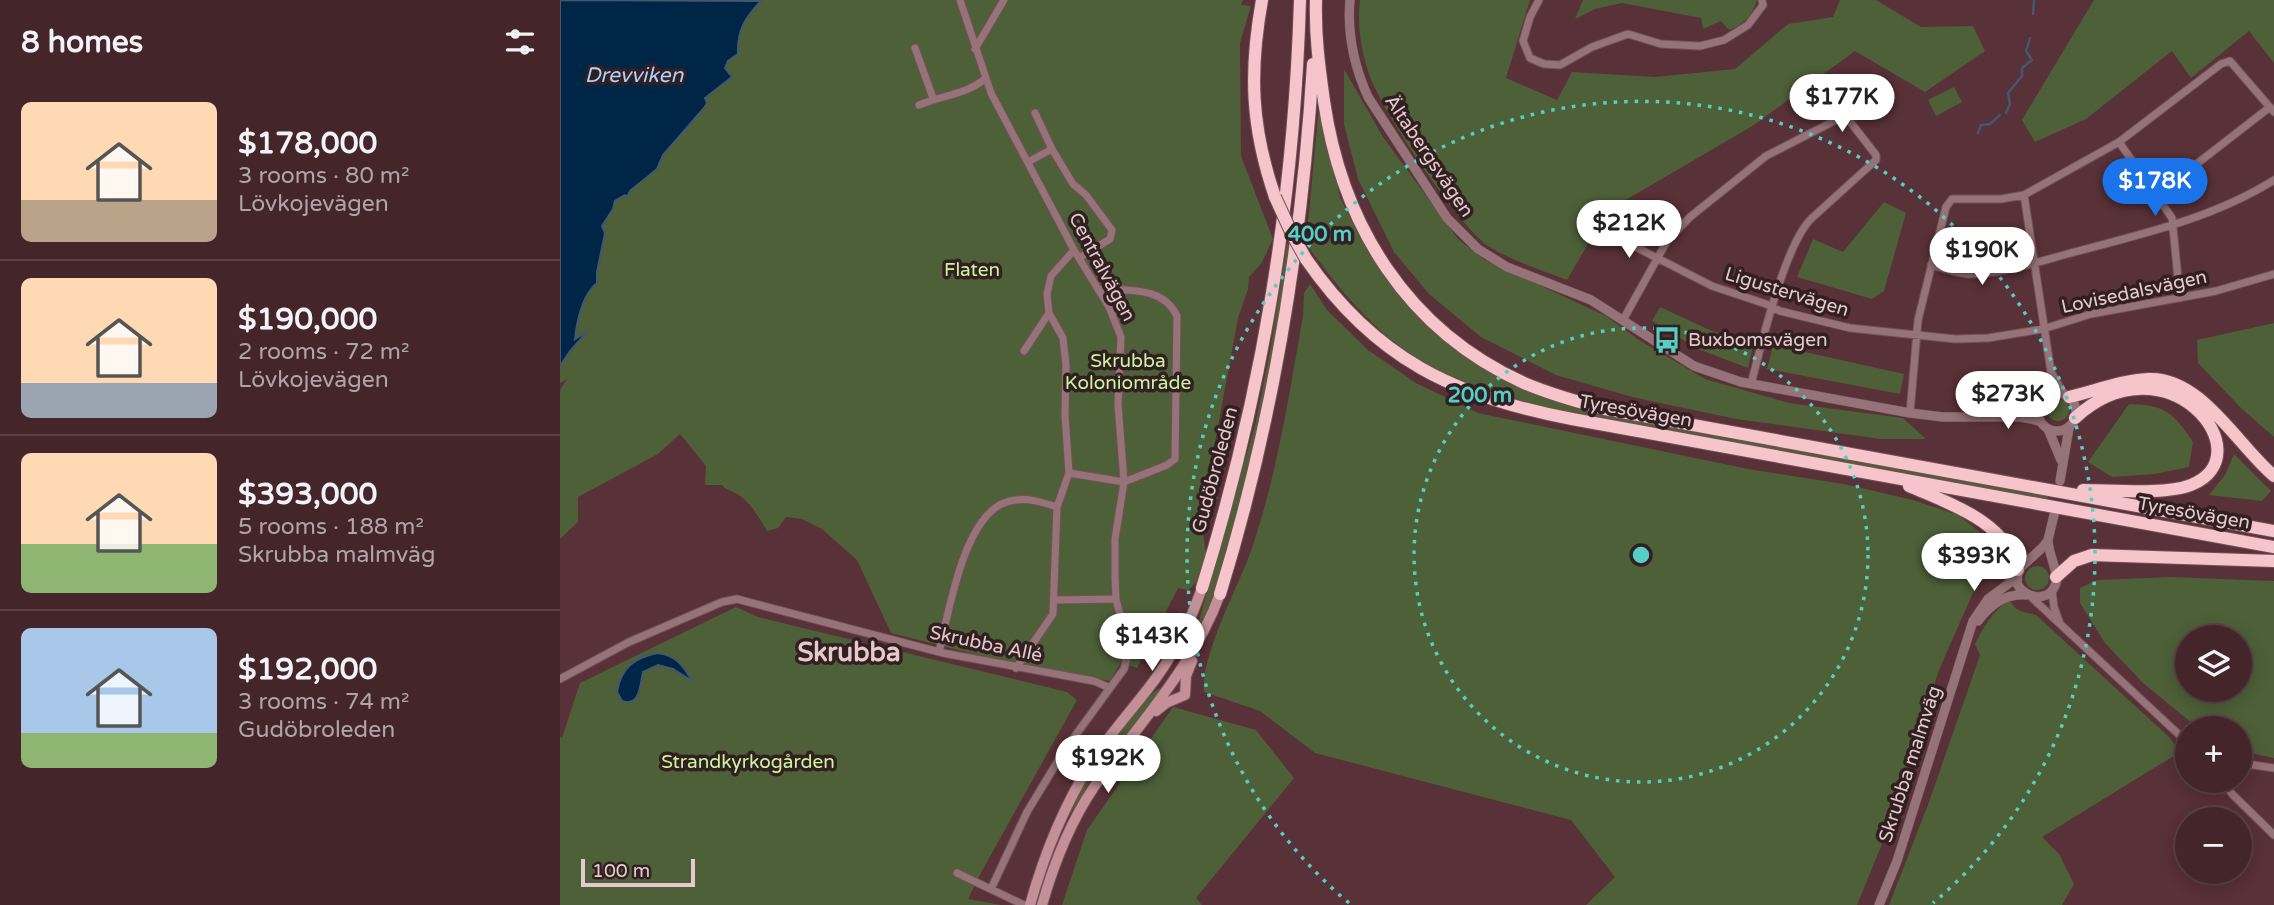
<!DOCTYPE html>
<meta charset="utf-8">
<style>
body{margin:0;font-family:"Varela Round",sans-serif;background:#4d3136;color:#f1f3f6;height:100vh;display:flex;flex-direction:column;font-size:26px;white-space:nowrap}
*{box-sizing:border-box;margin:0}
p{font-size:23px;color:#afa5a8}
.icon{flex:none;width:38px;height:38px;fill:none;stroke:currentColor;stroke-width:2;stroke-linecap:round;stroke-linejoin:round}
.map{position:relative;flex:1;overflow:hidden}
.panel{display:flex;flex-direction:column;background:#43252a;width:560px}
.panel>*{flex:none}
.tools{position:absolute;left:1615px;top:625px;display:grid;gap:14px}
.tools a{display:grid;place-items:center;width:77px;height:77px;border-radius:50%;background:#43252a;box-shadow:0 4px 18px #0003,0 0 0 2px #5b4247;font-size:35px}
.scale{position:absolute;left:21px;bottom:18px;width:114px;box-sizing:border-box;padding-left:7px;border:4px solid #e4cacd;border-top:0;font-size:19px;line-height:24px;white-space:nowrap;color:#e4cacd;-webkit-text-stroke:5px #321f22;paint-order:stroke}
.price{position:absolute;translate:-50% -60px;padding:0 16px;border-radius:24px;background:#fff;color:#222;font-size:23px;line-height:46px;filter:drop-shadow(0 2px 4px #0008)}
.price::after{content:'';position:absolute;left:50%;top:42px;width:21px;height:16px;margin-left:-10px;background:inherit;clip-path:polygon(0 0,100% 0,50% 100%)}
.price.active{background:#1a73e8;color:#fff}
ul{padding:0;list-style:none}
li{display:flex;align-items:center;gap:21px;height:175px;padding:0 21px}
li+li{border-top:2px solid #5b4247}
li span{display:grid;place-items:center;flex:none;width:196px;height:140px;border-radius:10px;color:#555}
li>.icon{margin-inline-start:auto}
span .icon{width:84px;height:84px;fill:#fffc;stroke-width:1}
li b{font-size:30px}
h2{display:flex;justify-content:space-between;align-items:center;height:84px;padding:0 21px;font-size:30px}
main{display:flex;flex:1;min-height:0}
.map>svg:first-child{display:block}
.green{fill:#4d6038;fill-rule:evenodd}
.water{fill:#002647;stroke:#44576f;stroke-width:2}
.lines{fill:none;stroke-linecap:round;stroke-linejoin:round}
.stream{stroke:#44576f;stroke-width:2.5}
.minor-casing{stroke:#755056;stroke-width:9}
.tertiary-casing{stroke:#755056;stroke-width:10}
.secondary-casing{stroke:#755056;stroke-width:12}
.motorway-casing{stroke:#755056;stroke-width:14}
.minor{stroke:#957378;stroke-width:7}
.tertiary{stroke:#957378;stroke-width:9}
.secondary{stroke:#c49098;stroke-width:10}
.motorway{stroke:#f5c5cb;stroke-width:12}
.motorway-bridge-casing{stroke:#755056;stroke-width:14;stroke-linecap:butt}
.motorway-bridge{stroke:#f5c5cb;stroke-width:12}
.ring{fill:none;stroke:#55cec6;stroke-width:3.5;stroke-dasharray:3.5 7}
.labels{text-anchor:middle;dominant-baseline:central;stroke-width:7;stroke-linejoin:round;paint-order:stroke}
.street-label{font-size:19px;fill:#e4cacd;stroke:#321f22}
.park-label{font-size:19px;fill:#caf59c;stroke:#321f22}
.poi-label{font-size:19px;fill:#e4cacd;stroke:#321f22;text-anchor:start}
.water-label{font-size:21px;font-style:italic;fill:#a9d2fd;stroke:#321f22}
.district-label{font-size:26px;font-weight:bold;fill:#e4cacd;stroke:#321f22}
.centre{fill:#55cec6;stroke:#321f22;stroke-width:3.5}
.ring-label{font-size:21px;text-anchor:middle;font-weight:bold;fill:#55cec6;stroke:#321f22;stroke-width:7;stroke-linejoin:round;paint-order:stroke}
</style>
<main>
<section class="panel">
<h2>8 homes<svg class="icon" aria-label="filters" viewBox="0 0 24 24"><path d="M4 7h16M4 17h16"/><circle cx="9" cy="7" r="2"/><circle cx="15" cy="17" r="2"/></svg></h2>
<ul>
<li><span style="background:linear-gradient(#ffd9b3 70%,#b9a48a 0)"><svg class="icon" aria-label="home" viewBox="0 0 24 24"><path d="M3 11l9-7 9 7M6 9v11h12V9"/></svg></span><div><b>$178,000</b><p>3 rooms · 80 m²</p><p>Lövkojevägen</p></div></li>
<li><span style="background:linear-gradient(#ffd9b3 75%,#9aa5b1 0)"><svg class="icon" aria-label="home" viewBox="0 0 24 24"><path d="M3 11l9-7 9 7M6 9v11h12V9"/></svg></span><div><b>$190,000</b><p>2 rooms · 72 m²</p><p>Lövkojevägen</p></div></li>
<li><span style="background:linear-gradient(#ffd9b3 65%,#8fb573 0)"><svg class="icon" aria-label="home" viewBox="0 0 24 24"><path d="M3 11l9-7 9 7M6 9v11h12V9"/></svg></span><div><b>$393,000</b><p>5 rooms · 188 m²</p><p>Skrubba malmväg</p></div></li>
<li><span style="background:linear-gradient(#a9c7e8 75%,#8fb573 0)"><svg class="icon" aria-label="home" viewBox="0 0 24 24"><path d="M3 11l9-7 9 7M6 9v11h12V9"/></svg></span><div><b>$192,000</b><p>3 rooms · 74 m²</p><p>Gudöbroleden</p></div></li>
</ul>
</section>
<div class="map">
<svg width="1714" height="905" viewBox="0 0 1714 905">
<rect width="100%" height="100%" fill="#593138"/>
<path class="green" d="M0,0H683L681,5L691,6L680,43L681,156L713,239L701,264L689,277L688,289L678,318L647,486L658,498L643,533L646,554L636,583L628,590L618,588L577,668L561,662L550,681L457,665L331,633L297,560L262,529L242,519L226,517L218,528L207,531C200,519 190,501 177,494C171,490 167,491 162,485H145L146,466L120,434L98,454L18,497V522L0,539V390L7,379L0,383Z
M800,0H970L946,78L997,100L1012,72L1095,77L1175,69L1228,24L1273,17L1280,0H1316L1361,27L1413,26L1425,51L1365,92L1295,51L1194,125L1047,211L1007,280C981,270 952,261 928,246C898,225 821,110 809,74C801,51 797,25 800,0Z
M1023,0H1197C1193,14 1184,25 1169,30L1161,21L1143,29L1141,18L1062,3L1035,9L1015,19Z
M1534,0H1714V63L1689,31L1631,78L1612,51L1526,119L1475,142L1462,120Z
M784,69L823,137L898,239L925,260L1046,316L1079,340L1145,379L1229,403L1343,418L1366,439H1321L1176,419L1072,397L996,375L921,337L869,294L834,252L798,179L784,124Z
M1394,87L1402,102L1376,116L1368,100Z
M759,106L780,197L798,234L820,271L857,315L887,342L976,394L1488,495L1487,501C1370,479 1254,458 1138,437C1048,420 933,408 855,357C809,327 778,287 746,244Z
M1324,202L1346,213L1324,291L1312,299L1237,277L1253,239L1283,252Z
M727,243L731,249C717,337 702,425 678,510C667,551 658,594 639,632C632,644 624,656 616,668L636,631L695,425L710,351Z
M750,284L767,310L808,350L856,383L918,413L1188,469L1284,484L1353,500L1398,515L1422,534L1433,553L1427,573L1412,595L1379,670L1326,834L1297,905H1026L1055,877L1011,820L755,753L700,711L644,692C640,657 678,587 691,551C717,475 729,395 743,316L744,293Z
M1100,307L1152,331L1194,342L1188,368L1138,349L1092,321Z
M1714,323V437L1681,408L1638,363L1637,340Z
M1213,345L1344,374L1340,394L1207,369Z
M1487 410a11 11 0 1 1 22 0a11 11 0 1 1-22 0Z
M1569,404C1605,405 1613,412 1633,442L1629,467L1595,474L1552,477L1528,462Z
M1674,454L1711,491L1702,501L1649,495L1665,475Z
M1465 578a12 12 0 1 1 24 0a12 12 0 1 1-24 0Z
M1611,577L1714,581V758L1680,751V728H1638L1583,683L1545,643L1520,603V588L1537,580ZM1628,637H1680V690H1628Z
M1449,600C1459,614 1462,611 1476,615L1610,738L1620,752L1482,837L1499,854L1514,884L1502,905H1329L1369,802L1420,655L1415,644C1424,626 1432,612 1449,600Z
M176,607L198,617L507,692L517,700L422,871L408,899L441,905H0V736L2,738L20,683Z
M603,686L596,700L541,766L507,819L506,817C530,773 560,713 603,686Z
M613,707L696,730L734,778L636,898L642,905H502L527,830Z"/>
<path class="water" d="M0,0L201,1C185,18 177,30 178,54L168,61L165,68L172,77L145,98L147,103L144,108L103,155L97,169L70,191L67,197L65,195L55,201L53,209L42,226L45,233L37,272V283C22,295 17,321 15,339L28,331L10,351L0,366Z
M97,653C116,655 123,665 132,681L113,669L98,665L83,672C80,684 81,707 62,701L57,692C61,668 74,658 97,653Z"/>
<g class="lines">
<path class="stream" d="M1473,14L1474,0
M1446,113L1450,104L1448,93L1462,76V68L1472,60L1466,51L1470,38
M1418,133L1421,125L1430,124L1440,115"/>
<defs>
<path id="minor" d="M400,0L431,93L514,250L549,307L561,337L558,404L564,482L555,539V577L556,599L569,650L564,669L550,688
M979,0L970,17L963,41L970,58L984,64L1000,65L1032,47L1068,34L1101,44L1140,46L1164,40L1188,25L1203,5L1202,0
M355,48L373,98
M415,49L444,0
M359,105C382,95 406,95 426,78
M475,113L492,149L513,184L526,195L552,230L550,239L519,258
M1559,142L1612,218L1620,298
M468,162L492,149
M1594,193L1634,166L1710,107
M1464,195L1491,372L1485,396
M1056,237L1152,286L1206,304L1220,311L1290,328L1395,339L1428,338L1483,329L1531,314L1656,291L1714,274
M1371,265C1383,268 1395,273 1407,274C1438,275 1478,262 1507,254C1578,235 1652,219 1714,180
M1063,320L1107,241L1130,217L1206,156L1280,118L1288,119L1316,155V160L1252,218C1225,243 1201,346 1191,384
M464,351L489,313L487,294L491,276L514,250
M1491,372L1504,394
M1350,413L1358,320L1386,207L1392,199H1441L1464,195L1559,142L1661,64L1670,61L1714,112
M509,473L564,482L607,465L615,459L617,316C603,286 568,291 539,289
M1492,590L1494,607L1499,621
M1470,596L1628,743
M495,600L556,599
M379,652C389,612 404,511 450,501C466,497 482,502 497,507
M456,668L493,614L497,507L509,473L505,415L506,365L503,338L489,313
M0,679L69,642L162,602L177,599L383,653L534,681L550,688L504,751L467,812L431,889
M1680,763L1714,768
M1662,780L1672,794L1714,835
M397,873L464,905"/>
<path id="tertiary" d="M790,0C787,34 794,66 808,97L887,218L918,249L947,267L1031,300L1134,366L1181,382L1350,413L1383,417H1461L1480,421
M1478 412a19 19 0 1 1 38 0a19 19 0 1 1-38 0Z
M1444,412L1470,407L1481,401
M1488,429L1501,460
M1500,481L1509,428
M1488,540C1488,554 1499,572 1496,583C1490,603 1466,599 1457,584L1458,570L1483,547L1488,540L1494,515
M1418,621C1430,605 1445,593 1466,595
M1319,905L1337,861L1413,621L1428,599L1456,578"/>
<path id="secondary" d="M596,711L606,703L625,695L626,676L632,661
M470,905C484,855 503,807 531,763C550,733 575,707 596,678C616,650 631,620 642,588
M482,905C494,863 509,824 534,787C578,724 633,668 660,594"/>
<path id="motorway" d="M702,0C689,72 691,127 715,197
M756,0C755,36 759,65 764,101C782,225 847,330 964,383C990,394 1018,402 1045,409L1714,531
M746,259C815,359 895,397 1012,419L1714,547
M1509,397C1535,391 1562,380 1589,379C1641,377 1678,446 1714,476
M1515,418C1607,334 1706,455 1631,485C1606,495 1551,490 1523,490
M1349,486C1390,504 1446,521 1458,570
M1496,577L1514,561L1532,555L1714,561
M642,588C702,394 734,203 740,0
M660,594C713,422 742,244 753,64"/>
</defs>
<use href="#minor" class="minor-casing"/>
<use href="#tertiary" class="tertiary-casing"/>
<use href="#secondary" class="secondary-casing"/>
<use href="#motorway" class="motorway-casing"/>
<use href="#minor" class="minor"/>
<use href="#tertiary" class="tertiary"/>
<use href="#secondary" class="secondary"/>
<use href="#motorway" class="motorway"/>
<defs>
<path id="motorway-bridge" d="M715,197L732,234L746,259"/>
</defs>
<use href="#motorway-bridge" class="motorway-bridge-casing"/>
<use href="#motorway-bridge" class="motorway-bridge"/>
</g>
<g class="ring">
<circle cx="1081" cy="555" r="227"/>
<path d="M789 903A454 454 0 1 1 1373 903"/>
</g>
<defs>
<symbol id="bus-bare" viewBox="-9 -9 18 18"><path d="M-5-6H5V4H4V6H2V4H-2V6H-4V4H-5ZM-3.5-4V0h7V-4ZM-3.5 1.2v1.5H-2V1.2ZM2 1.2v1.5H3.5V1.2Z" fill="#55cec6" stroke="#321f22" stroke-width="2.5" paint-order="stroke"/></symbol>
</defs>
<g fill-rule="evenodd">
<use href="#bus-bare" x="1088" y="321" width="38" height="38"/>
</g>
<g class="labels">
<g class="street-label">
<text transform="translate(869 156) rotate(56)">Ältabergsvägen</text>
<text transform="translate(542 267) rotate(62)">Centralvägen</text>
<text transform="translate(1227 292) rotate(17)">Ligustervägen</text>
<text transform="translate(1574 292) rotate(-12)">Lovisedalsvägen</text>
<text transform="translate(1076 411) rotate(10)">Tyresövägen</text>
<text transform="translate(655 470) rotate(-75)">Gudöbroleden</text>
<text transform="translate(1634 513) rotate(10)">Tyresövägen</text>
<text transform="translate(426 644) rotate(12)">Skrubba Allé</text>
<text transform="translate(1350 764) rotate(-72)">Skrubba malmväg</text>
</g>
<g class="park-label">
<text x="412" y="270">Flaten</text>
<text x="568" y="361">Skrubba<tspan x="568" dy="22">Koloniområde</tspan></text>
<text x="188" y="762">Strandkyrkogården</text>
</g>
<g class="poi-label">
<text x="1128" y="340">Buxbomsvägen</text>
</g>
<g class="water-label">
<text x="74" y="75">Drevviken</text>
</g>
<g class="district-label">
<text x="289" y="652">Skrubba</text>
</g>
</g>
<circle cx="1081" cy="555" r="10" class="centre"/>
<g class="ring-label">
<text x="760" y="241">400 m</text>
<text x="920" y="402">200 m</text>
</g>
</svg>
<div class="tools">
<a><svg class="icon" aria-label="layers" viewBox="0 0 24 24"><path d="M12 4l9 5-9 5-9-5zM3 14l9 5 9-5"/></svg></a>
<a>+</a>
<a>−</a>
</div>
<div class="scale">100 m</div>
<b class="price" style="left:1282px;top:134px">$177K</b>
<b class="price active" style="left:1595px;top:218px">$178K</b>
<b class="price" style="left:1069px;top:260px">$212K</b>
<b class="price" style="left:1422px;top:287px">$190K</b>
<b class="price" style="left:1448px;top:431px">$273K</b>
<b class="price" style="left:1414px;top:593px">$393K</b>
<b class="price" style="left:592px;top:673px">$143K</b>
<b class="price" style="left:548px;top:795px">$192K</b>
</div>
</main>
